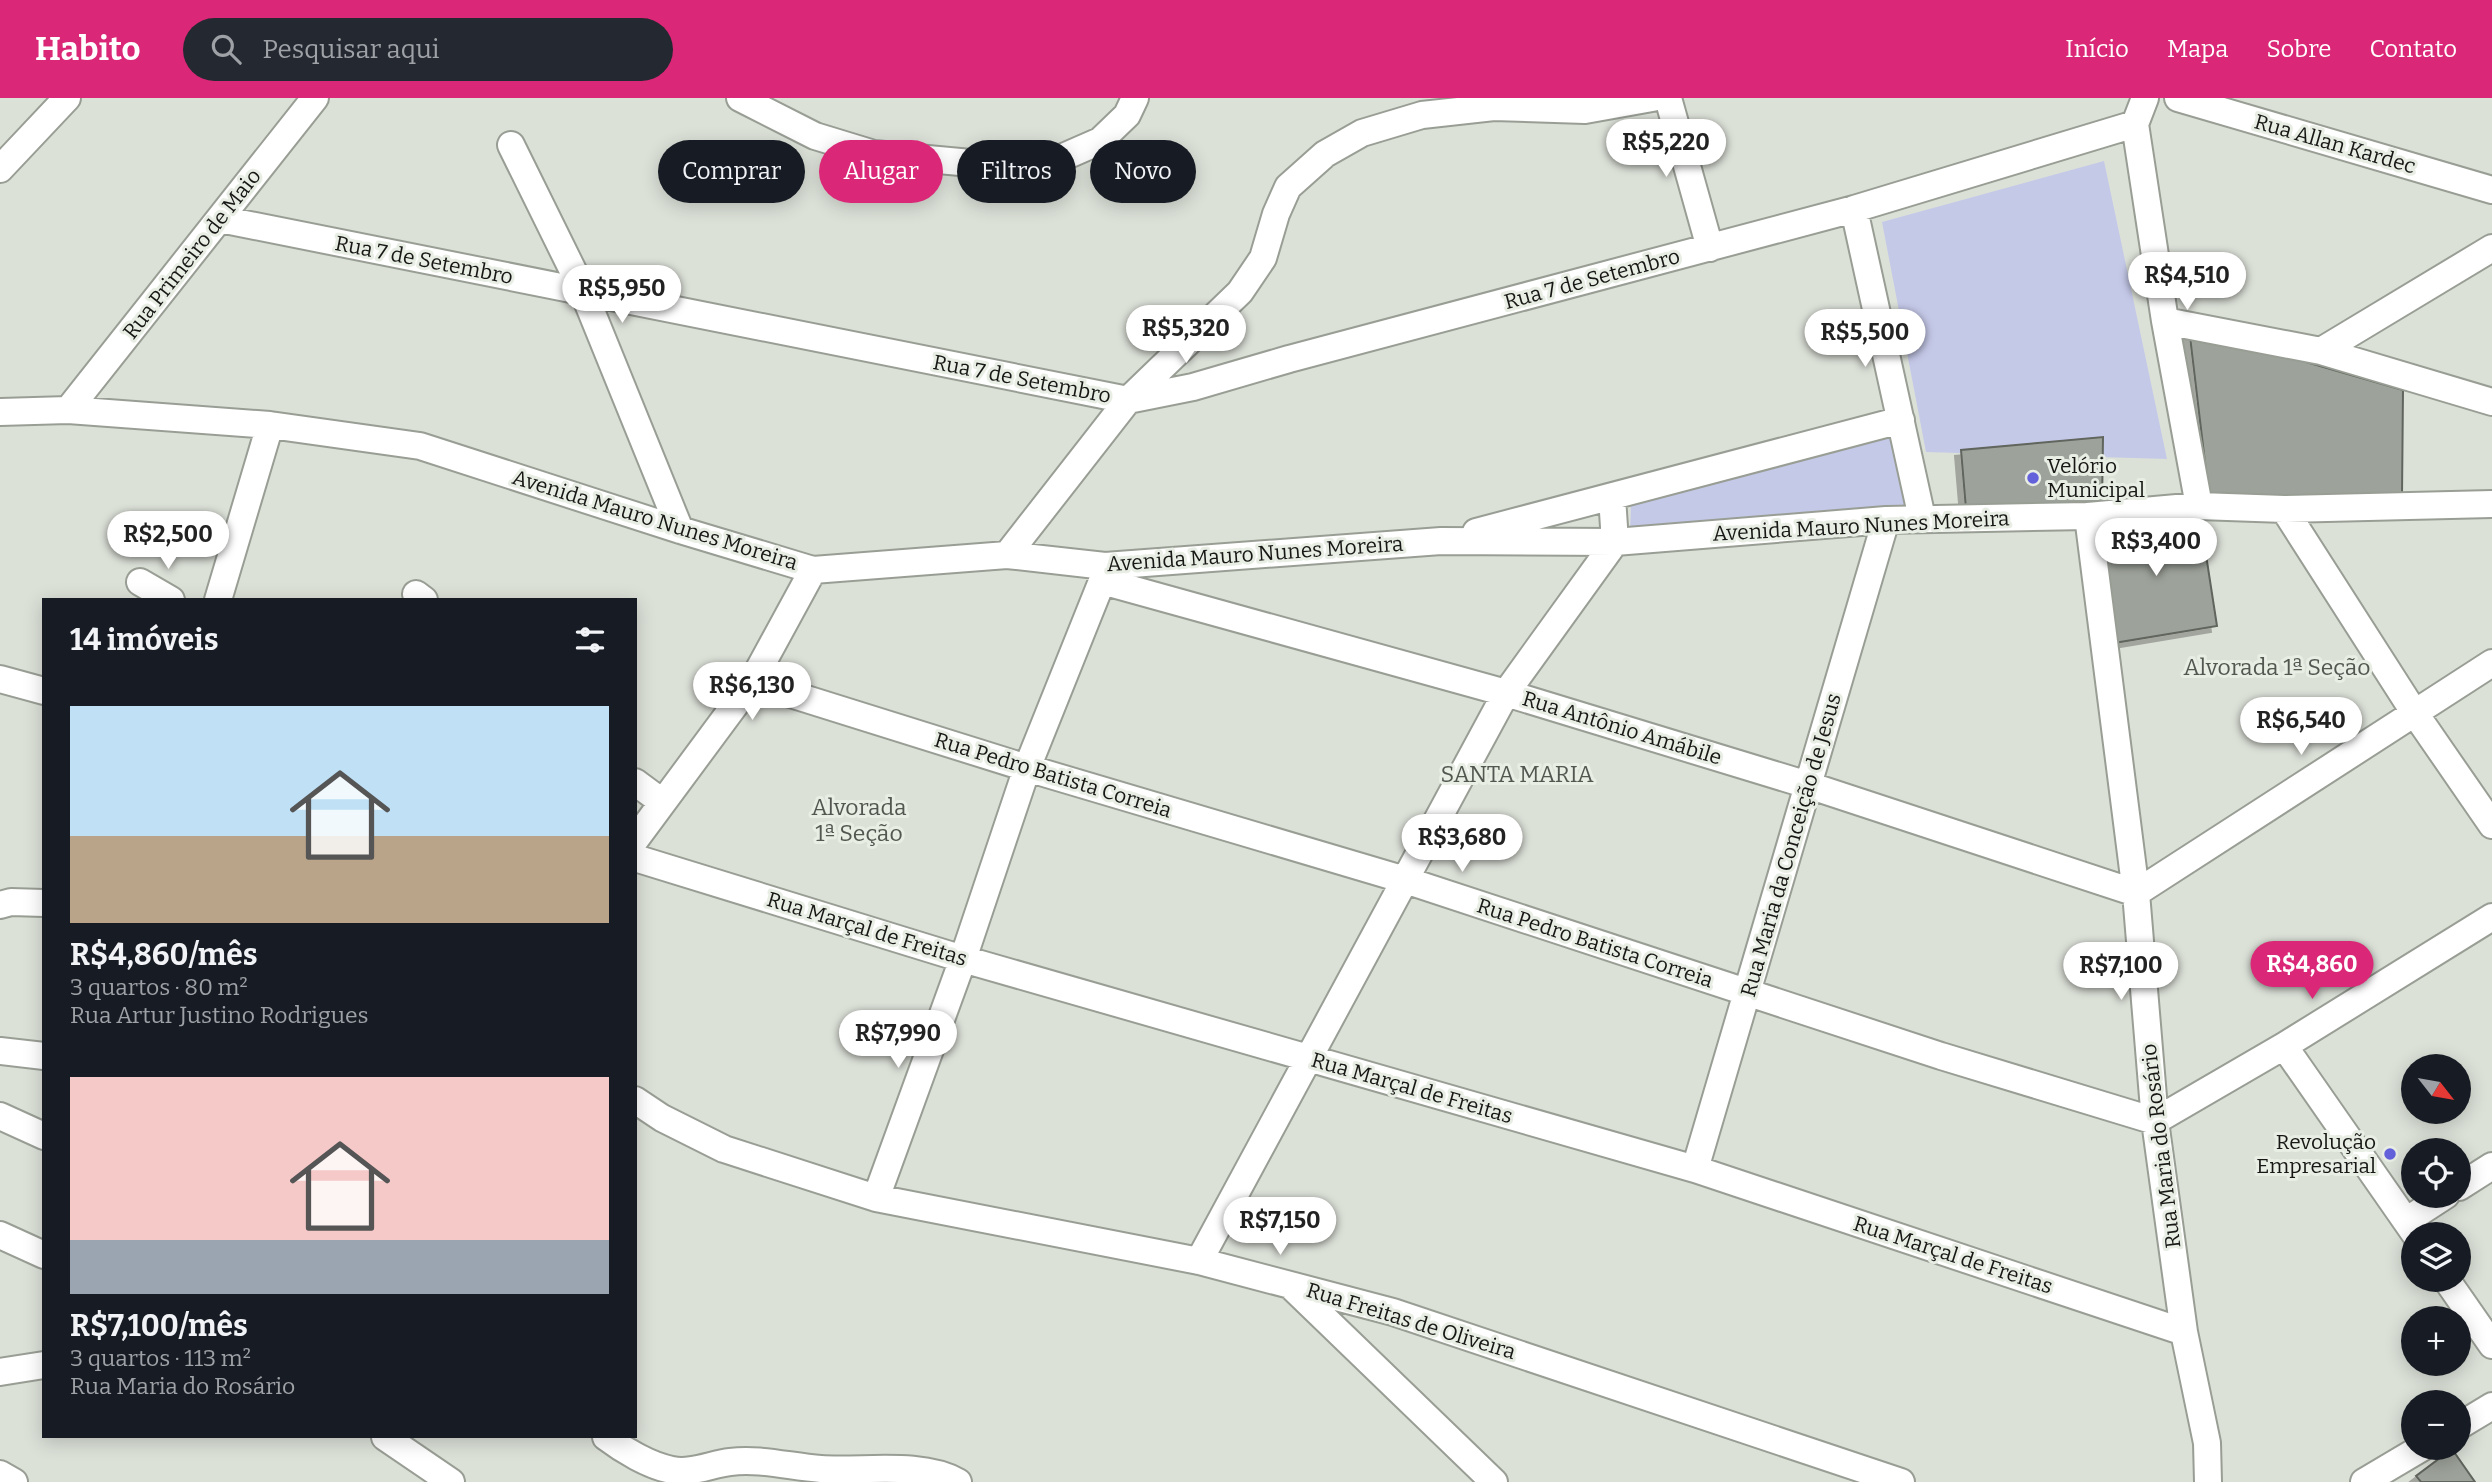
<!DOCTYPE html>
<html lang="pt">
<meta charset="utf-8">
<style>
body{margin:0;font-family:Bitter,serif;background:#242831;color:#f1f3f6;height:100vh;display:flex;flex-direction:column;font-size:26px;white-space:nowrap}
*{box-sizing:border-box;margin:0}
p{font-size:23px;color:#9ea1a6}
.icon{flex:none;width:38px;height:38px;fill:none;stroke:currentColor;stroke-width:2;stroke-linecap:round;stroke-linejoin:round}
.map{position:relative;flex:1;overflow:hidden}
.panel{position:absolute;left:42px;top:500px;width:595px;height:840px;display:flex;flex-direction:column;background:#171b24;border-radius:0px;box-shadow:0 4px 18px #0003}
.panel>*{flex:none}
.hud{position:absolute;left:658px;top:42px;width:665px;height:63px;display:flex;gap:14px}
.needle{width:46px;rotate:121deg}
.controls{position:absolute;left:2401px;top:956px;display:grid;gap:14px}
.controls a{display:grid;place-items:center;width:70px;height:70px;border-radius:50%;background:#171b24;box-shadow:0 4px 18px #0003;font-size:35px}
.price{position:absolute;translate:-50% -60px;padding:0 16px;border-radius:24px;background:#fff;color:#222;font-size:23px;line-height:46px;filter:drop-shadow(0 2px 4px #0008)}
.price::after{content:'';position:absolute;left:50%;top:42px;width:21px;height:16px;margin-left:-10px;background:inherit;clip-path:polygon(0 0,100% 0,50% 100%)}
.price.active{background:#db2777;color:#fff}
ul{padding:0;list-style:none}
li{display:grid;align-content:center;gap:14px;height:371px;padding:0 28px}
li span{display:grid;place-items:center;height:217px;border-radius:0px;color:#555}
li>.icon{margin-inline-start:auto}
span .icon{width:126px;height:126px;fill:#fffc;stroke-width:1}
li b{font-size:30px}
h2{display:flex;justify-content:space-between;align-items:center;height:84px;padding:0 28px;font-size:30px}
.pill{padding:0 24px;border-radius:32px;background:#171b24;box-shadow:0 4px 18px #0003;font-size:24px;line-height:63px}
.pill.active{background:#db2777;color:#fff}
header{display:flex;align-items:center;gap:42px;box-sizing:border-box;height:98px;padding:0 35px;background:#db2777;color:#fff}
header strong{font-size:33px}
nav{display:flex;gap:38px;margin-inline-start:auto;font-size:24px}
.search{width:490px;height:63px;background:#242831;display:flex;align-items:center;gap:18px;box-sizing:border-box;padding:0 24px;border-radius:38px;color:#9ea1a6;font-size:26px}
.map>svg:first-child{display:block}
.green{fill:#c5c9e8}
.building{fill:#9da29a;stroke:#61655d;stroke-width:2;filter:url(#shadow)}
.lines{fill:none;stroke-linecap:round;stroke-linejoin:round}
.minor-casing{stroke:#999e95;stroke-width:30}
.minor{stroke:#fff;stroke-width:26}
.poi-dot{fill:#6362db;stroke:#e9eee5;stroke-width:2.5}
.labels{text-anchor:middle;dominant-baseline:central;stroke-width:6;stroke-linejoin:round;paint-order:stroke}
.street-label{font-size:21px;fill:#171815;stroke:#e9eee5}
.poi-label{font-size:21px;fill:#171815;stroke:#e9eee5;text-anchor:start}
.neighbourhood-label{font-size:23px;fill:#52574f;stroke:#e9eee5}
</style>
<header>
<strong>Habito</strong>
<div class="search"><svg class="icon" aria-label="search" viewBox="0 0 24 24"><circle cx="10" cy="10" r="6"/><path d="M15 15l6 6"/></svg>Pesquisar aqui</div>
<nav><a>Início</a><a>Mapa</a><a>Sobre</a><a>Contato</a></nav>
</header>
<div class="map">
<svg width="2492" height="1384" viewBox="0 0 2492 1384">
<defs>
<filter id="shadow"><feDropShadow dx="-6" dy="6" stdDeviation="0" flood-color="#0004"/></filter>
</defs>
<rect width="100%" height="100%" fill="#dce1d8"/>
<path class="green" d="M2104,63L2167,361L1926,354L1882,124Z
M1896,332L1914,413L1630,435L1631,406Z"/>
<path class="building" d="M2189,230L2403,292L2402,398H2209Z
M2103,339L2102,408L1966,411L1961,352Z
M2200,418L2217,528L2114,545L2097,428Z
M2452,1351L2475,1384H2421L2416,1378Z"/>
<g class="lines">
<defs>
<path id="minor" d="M740,0L815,38L874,56L1036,71L1100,43L1127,17L1135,0
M1668,0L1710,150
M2145,0L2135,26L2165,223L2199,408
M2178,0L2492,92
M511,47L583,193L680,432
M0,71L67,0
M1854,111L1922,420
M220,121L1128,302L1193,289L1289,261L1854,111L2135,26
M2165,223L2321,253L2492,304
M2321,253L2492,150
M68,312L315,0
M0,314L68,312L270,327L420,348L680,432L813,472L1007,457L1105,468L1441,443L1615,444L1886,422L2088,418L2199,408L2284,411L2492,406
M2284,411L2414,614L2492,727
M2088,418L2136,795L2155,1023L2184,1234L2207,1345L2208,1384
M1476,434L1901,322
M1007,457L1128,302L1240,194L1263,160L1276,116L1288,89L1325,56L1362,35L1422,17L1494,9L1585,12L1652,0
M1102,483L1506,595L1808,687L2136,795L2492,565
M140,484L171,502
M416,496L424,502
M218,502L270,327
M0,581L44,593
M752,584L1027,670L1405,782L1941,958L2155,1023L2284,948L2492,819
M635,684L662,704
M635,742L752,584L813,472
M635,760L963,861L1695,1071L2184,1234
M0,807L11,804L44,805
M2284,948L2415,1136
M0,953L44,958
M635,1002L662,1020L724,1051L876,1100L1199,1163L1393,1214L1901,1384
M0,1018L44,1038
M1695,1071L1886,422
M2459,1089L2492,1068
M876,1100L963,861L1027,670L1102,483L1105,468
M2406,1123L2446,1097
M0,1137L44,1157
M1199,1163L1506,595L1615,444L1612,399
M2446,1181L2492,1247
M1290,1187L1494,1384
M0,1274L44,1267
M2459,1328L2492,1308
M385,1339L451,1384
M606,1339C623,1352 650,1368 672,1372C691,1376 712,1366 730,1364C760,1360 791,1369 821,1371C862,1374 921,1363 958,1384
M0,1376L14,1384
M2364,1384L2423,1349"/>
</defs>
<use href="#minor" class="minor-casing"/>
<use href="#minor" class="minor"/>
</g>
<g class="poi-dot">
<circle cx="2033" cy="380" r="7"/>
<circle cx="2390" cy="1056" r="7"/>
</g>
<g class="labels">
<g class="street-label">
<text transform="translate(2335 46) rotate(16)">Rua Allan Kardec</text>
<text transform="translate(192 156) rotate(-52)">Rua Primeiro de Maio</text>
<text transform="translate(424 162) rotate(11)">Rua 7 de Setembro</text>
<text transform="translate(1592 181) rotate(-15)">Rua 7 de Setembro</text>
<text transform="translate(1022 281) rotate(11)">Rua 7 de Setembro</text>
<text transform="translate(655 422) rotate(17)">Avenida Mauro Nunes Moreira</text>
<text transform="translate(1861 428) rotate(-3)">Avenida Mauro Nunes Moreira</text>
<text transform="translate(1255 456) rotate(-4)">Avenida Mauro Nunes Moreira</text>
<text transform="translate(1622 630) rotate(17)">Rua Antônio Amábile</text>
<text transform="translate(1053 677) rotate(17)">Rua Pedro Batista Correia</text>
<text transform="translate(1791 747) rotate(-74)">Rua Maria da Conceição de Jesus</text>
<text transform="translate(867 831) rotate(17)">Rua Marçal de Freitas</text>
<text transform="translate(1595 845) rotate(18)">Rua Pedro Batista Correia</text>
<text transform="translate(1412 990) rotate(16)">Rua Marçal de Freitas</text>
<text transform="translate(2161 1048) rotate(-97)">Rua Maria do Rosário</text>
<text transform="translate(1953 1157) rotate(18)">Rua Marçal de Freitas</text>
<text transform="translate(1411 1223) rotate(17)">Rua Freitas de Oliveira</text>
</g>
<g class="poi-label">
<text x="2047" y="368">Velório<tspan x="2047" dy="24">Municipal</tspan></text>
<text x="2376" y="1044" text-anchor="end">Revolução<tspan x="2376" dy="24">Empresarial</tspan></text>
</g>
<g class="neighbourhood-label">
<text x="2277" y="569">Alvorada 1ª Seção</text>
<text x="1517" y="676">SANTA MARIA</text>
<text x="859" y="709">Alvorada<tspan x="859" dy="26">1ª Seção</tspan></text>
</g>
</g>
</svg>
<div class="controls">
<a><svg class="needle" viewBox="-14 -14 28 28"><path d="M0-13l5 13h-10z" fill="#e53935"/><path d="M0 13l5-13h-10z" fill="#9ea1a6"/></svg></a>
<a><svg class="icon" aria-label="locate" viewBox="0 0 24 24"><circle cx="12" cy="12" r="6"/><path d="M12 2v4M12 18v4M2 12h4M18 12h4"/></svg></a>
<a><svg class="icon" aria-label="layers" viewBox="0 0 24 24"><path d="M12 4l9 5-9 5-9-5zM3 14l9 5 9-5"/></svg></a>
<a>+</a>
<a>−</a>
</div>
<b class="price" style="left:1666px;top:81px">R$5,220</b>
<b class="price" style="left:2187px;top:214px">R$4,510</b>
<b class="price" style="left:622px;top:227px">R$5,950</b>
<b class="price" style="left:1186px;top:267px">R$5,320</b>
<b class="price" style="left:1865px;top:271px">R$5,500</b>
<b class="price" style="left:168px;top:473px">R$2,500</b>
<b class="price" style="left:2156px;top:480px">R$3,400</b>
<b class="price" style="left:752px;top:624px">R$6,130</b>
<b class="price" style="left:2301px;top:659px">R$6,540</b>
<b class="price" style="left:1462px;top:776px">R$3,680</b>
<b class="price active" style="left:2312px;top:903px">R$4,860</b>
<b class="price" style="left:2121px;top:904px">R$7,100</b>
<b class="price" style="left:898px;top:972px">R$7,990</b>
<b class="price" style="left:1280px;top:1159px">R$7,150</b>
<div class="hud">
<a class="pill">Comprar</a>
<a class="pill active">Alugar</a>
<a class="pill">Filtros</a>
<a class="pill">Novo</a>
</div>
<section class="panel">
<h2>14 imóveis<svg class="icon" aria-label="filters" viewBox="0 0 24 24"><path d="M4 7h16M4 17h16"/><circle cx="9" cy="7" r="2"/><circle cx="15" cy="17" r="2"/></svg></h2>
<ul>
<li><span style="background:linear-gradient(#bfe0f5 60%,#b9a48a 0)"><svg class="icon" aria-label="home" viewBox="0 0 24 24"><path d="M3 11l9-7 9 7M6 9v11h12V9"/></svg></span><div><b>R$4,860/mês</b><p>3 quartos · 80 m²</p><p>Rua Artur Justino Rodrigues</p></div></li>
<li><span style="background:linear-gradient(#f6c9c9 75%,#9aa5b1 0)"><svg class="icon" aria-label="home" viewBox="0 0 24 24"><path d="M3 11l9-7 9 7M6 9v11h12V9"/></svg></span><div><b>R$7,100/mês</b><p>3 quartos · 113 m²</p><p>Rua Maria do Rosário</p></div></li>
</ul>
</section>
</div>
